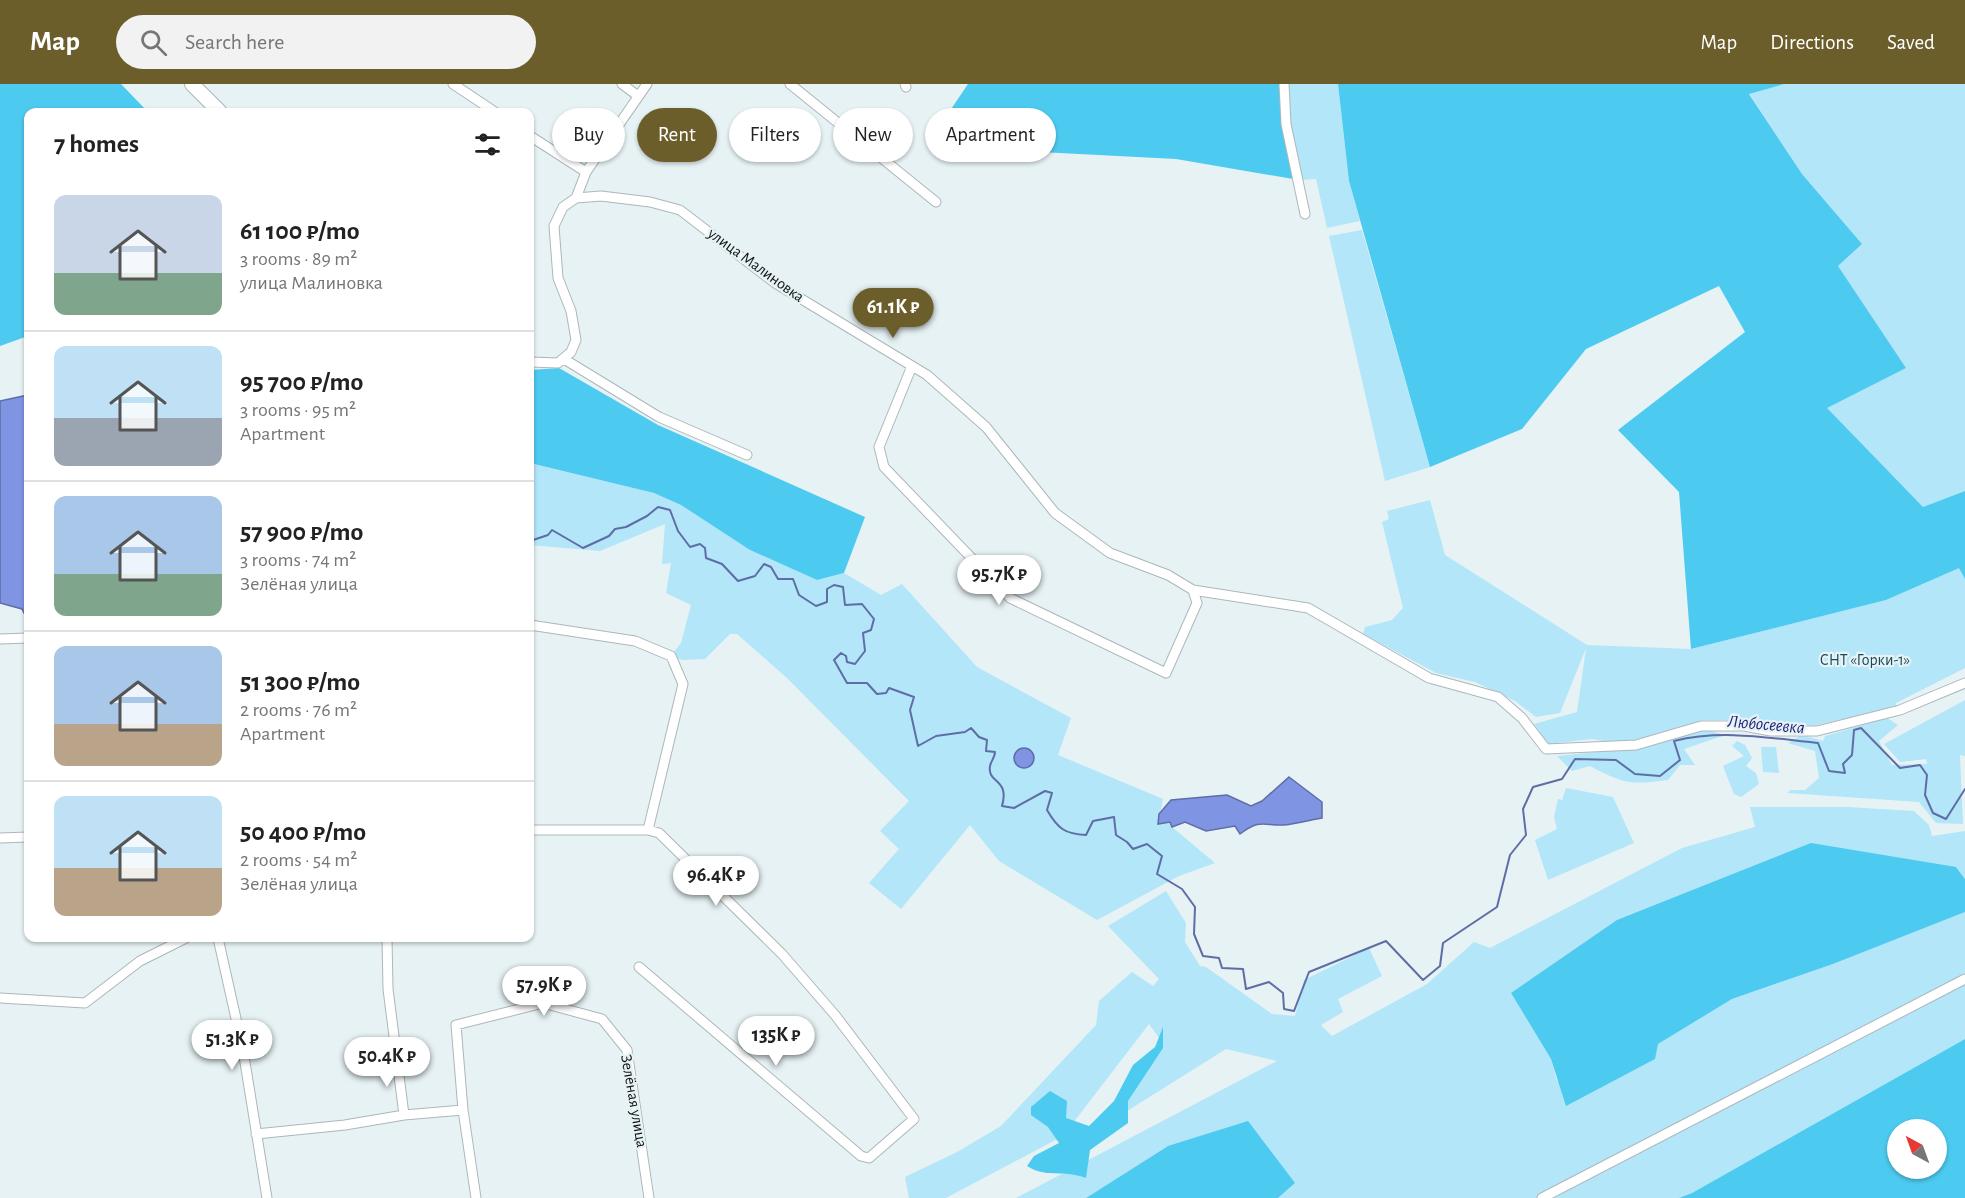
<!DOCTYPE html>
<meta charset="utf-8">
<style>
body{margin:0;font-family:"Alegreya Sans",sans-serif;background:#f2f2f2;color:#222;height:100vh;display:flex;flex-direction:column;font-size:22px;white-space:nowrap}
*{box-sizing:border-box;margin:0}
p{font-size:20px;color:#767676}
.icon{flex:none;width:33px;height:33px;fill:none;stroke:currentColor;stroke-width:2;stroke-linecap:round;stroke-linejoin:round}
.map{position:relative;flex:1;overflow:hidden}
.drawer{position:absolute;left:24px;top:24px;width:510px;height:834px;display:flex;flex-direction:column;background:#fff;border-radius:12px;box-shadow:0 2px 4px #0004}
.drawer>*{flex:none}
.guide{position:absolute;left:552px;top:24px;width:570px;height:54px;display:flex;gap:12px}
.needle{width:39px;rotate:319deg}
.tools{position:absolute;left:1887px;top:1035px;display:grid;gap:12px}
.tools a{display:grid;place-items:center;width:60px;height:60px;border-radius:50%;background:#fff;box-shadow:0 2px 4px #0004;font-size:30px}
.price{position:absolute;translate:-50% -51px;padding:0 14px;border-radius:21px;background:#fff;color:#222;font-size:20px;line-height:39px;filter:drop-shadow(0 2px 3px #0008)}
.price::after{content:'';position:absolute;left:50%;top:36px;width:18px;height:14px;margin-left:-9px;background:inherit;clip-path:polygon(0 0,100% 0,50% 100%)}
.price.active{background:#6b5e2b;color:#fff}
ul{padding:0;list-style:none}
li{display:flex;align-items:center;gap:18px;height:150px;padding:0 30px}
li+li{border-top:2px solid #e0e0e0}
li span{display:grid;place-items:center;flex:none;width:168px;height:120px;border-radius:12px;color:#555}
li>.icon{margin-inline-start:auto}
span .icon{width:72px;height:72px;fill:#fffc;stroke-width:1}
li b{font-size:26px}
h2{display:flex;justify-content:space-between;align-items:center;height:72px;padding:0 30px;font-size:26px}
.chip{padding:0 21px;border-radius:27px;background:#fff;box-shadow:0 2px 4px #0004;font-size:21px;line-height:54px}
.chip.active{background:#6b5e2b;color:#fff}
header{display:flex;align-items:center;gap:36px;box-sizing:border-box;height:84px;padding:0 30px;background:#6b5e2b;color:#fff}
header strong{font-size:28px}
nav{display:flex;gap:33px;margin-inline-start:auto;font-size:21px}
.search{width:420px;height:54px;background:#f2f2f2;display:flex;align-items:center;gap:15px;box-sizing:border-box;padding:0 21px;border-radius:33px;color:#767676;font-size:22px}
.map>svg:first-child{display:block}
.green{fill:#b2e6f8}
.forest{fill:#4dcaf0;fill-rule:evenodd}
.water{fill:#8094e4;stroke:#5e6da5;stroke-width:1.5}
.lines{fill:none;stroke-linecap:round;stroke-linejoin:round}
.stream{stroke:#5e6da5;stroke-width:2}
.street-casing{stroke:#adb7bb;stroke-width:11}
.secondary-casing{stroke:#adb7bb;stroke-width:16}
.street{stroke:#fff;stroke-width:9}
.secondary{stroke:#fff;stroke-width:14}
.labels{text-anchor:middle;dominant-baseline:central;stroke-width:4.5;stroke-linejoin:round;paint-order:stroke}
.street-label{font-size:16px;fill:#0e1112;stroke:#e7f2f5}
.park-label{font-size:16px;fill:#164b5b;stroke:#e7f2f5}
.water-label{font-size:18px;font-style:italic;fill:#1c1f7a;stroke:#e7f2f5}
</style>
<header>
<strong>Map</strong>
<div class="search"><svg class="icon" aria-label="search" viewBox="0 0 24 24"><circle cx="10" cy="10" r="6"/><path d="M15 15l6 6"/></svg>Search here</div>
<nav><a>Map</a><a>Directions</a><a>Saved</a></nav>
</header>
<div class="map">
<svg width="1965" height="1114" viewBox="0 0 1965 1114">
<rect width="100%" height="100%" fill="#e7f2f5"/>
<path class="green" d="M1279,0H1338L1349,97L1360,137L1327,144L1316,95L1299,96Z
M1784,0H1965V407L1923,423L1826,324L1906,284L1838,182L1862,160L1802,90L1749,9Z
M1362,146L1430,383L1385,397L1329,152Z
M530,379L654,409L681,421L750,466L817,496L844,489L881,511L902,500L977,583L1071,634L1058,671L1163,715L1158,740L1170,738L1172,743L1215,779L1179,792L1097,836L999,777L970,741L901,825L869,799L899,765L880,747L909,717L787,594L737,550H730L705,575L682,576L671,572L681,559L691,521L666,509L671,479L662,480L665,440L600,467L530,461Z
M1430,416L1445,471L1587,561L1692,565L1886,516L1960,483L1965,495V584L1896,619V623L1812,642L1744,636H1703L1621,660L1592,655L1548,660L1534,640L1577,628L1586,564L1560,629L1536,633L1515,617L1475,598L1436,589L1363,550L1365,543L1392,536L1403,524L1382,438L1389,435L1387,427Z
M1965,616V672L1960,671L1963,740L1936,739L1919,718L1787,709L1791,706H1805L1819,694L1815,667L1788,659L1802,651L1823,657L1825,652L1887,634L1898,641L1879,657L1892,681L1927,680L1926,675L1900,678L1884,660Z
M1704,645L1725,651L1684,665L1695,681H1680L1668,696C1630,701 1624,700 1590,682L1572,687L1557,672L1627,665Z
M1737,657L1745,661L1752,674L1746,682L1756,689L1759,700L1741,713L1734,710L1723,682L1744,672L1732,662Z
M1761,663H1776L1779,689L1763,688Z
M1566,704L1613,713L1634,759L1548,796L1535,756L1557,745L1554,733L1558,715L1562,716Z
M1750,723H1847L1914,727L1929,741L1932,752L1965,747V795L1956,783L1511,909L1551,975L1557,997L1658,960L1732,915L1833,880L1965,828V955L1692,1109L1679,1114H1278L1295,1099L1168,1062L1086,1114H1016L1277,977L1226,965L1127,1027L1128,1017L1162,958L1149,940L1063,1052L946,1114H909L905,1093L957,1068L1001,1042L1096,941L1099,917L1132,888L1153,902L1159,895L1108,842L1166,807L1186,839L1185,858L1200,882L1206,883L1272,930L1295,932L1304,896L1369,864L1382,892L1338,915L1343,928L1321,941L1332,952L1427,900L1474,858L1490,864L1682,764L1755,743Z"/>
<path class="forest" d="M0,0H121L148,28H28V252L0,262Z
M968,0H1279L1299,96L1176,75L940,63L937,46Z
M1338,0H1784L1749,10L1802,90L1862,160L1838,182L1906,284L1827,324L1923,423L1965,407V495L1959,484L1886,516L1691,565L1679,408L1618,346L1745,248L1719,202L1586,265L1522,345L1430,383L1349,97Z
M559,284L658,341L865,433L844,489L817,496L750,466L681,421L654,409L530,379V286Z
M1811,759L1956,783L1965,795V828L1833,880L1732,915L1658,960L1655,975L1566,1022L1551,975L1511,909L1617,836Z
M1163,943V964L1128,1017V1039L1090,1066L1086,1094C1063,1085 1048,1095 1027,1082L1034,1072L1059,1059L1048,1043L1031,1031V1023L1050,1007L1067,1017L1066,1034L1089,1042L1114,1017L1133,981L1155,963Z
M1965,955V1114H1679L1692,1109ZM1898,1046H1936V1084H1898Z
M1248,1037L1295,1099L1278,1114H1086L1168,1062Z"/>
<path class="water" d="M28,311V537L22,525L0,519V317Z
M1014 674a10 10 0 1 1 20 0a10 10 0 1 1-20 0Z
M1289,693L1322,718V734C1310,736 1297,740 1284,741C1264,742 1261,734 1240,750L1235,742L1206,747L1185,738L1172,743L1170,738L1158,740L1159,730L1171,716L1227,711L1251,722L1262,717Z"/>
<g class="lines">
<path class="stream" d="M530,449L533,456L548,451L552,446L583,464L609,452L615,445L626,443L647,432L658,423L670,426L678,447L690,463L700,460L705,464L706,474L722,480L738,497L755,492L764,480L771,483L778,495H793L799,511L816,522L827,518V505L834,501L843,503L845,521L862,520L874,535L871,546L863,549L865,567L855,580L847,578L846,572L841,569L834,576L847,599H867L877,610L886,609L889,604L914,613L910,626L918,662L936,652L965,648L971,644L979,653L987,656L986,667L995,668C995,673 991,677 990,682C987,700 1010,694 1002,722L1014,724L1045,707L1052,709L1047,726C1058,745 1065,750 1086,751L1093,737L1114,733L1116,751L1127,758L1133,765L1147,760L1162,772L1157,790L1182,805L1195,823L1194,850L1203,872L1219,874L1222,884L1243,885L1246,905L1269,898L1283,909L1284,925L1294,927L1309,888L1386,857L1423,896L1440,882L1443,859L1497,823L1510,771L1526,751L1523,725L1533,703L1562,695L1575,675L1616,676L1635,690L1660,692L1680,676L1674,657C1722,645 1769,654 1818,659L1829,687L1845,689L1843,680L1852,671L1854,646L1861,644L1900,684L1920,681L1927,691L1925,711L1933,729L1946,735L1965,705"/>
<defs>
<path id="street" d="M453,0L495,28
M622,0L638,12
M790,0L936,118
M905,0L906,3
M1284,0L1286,40L1305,130
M530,52L586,88L576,114
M586,88L647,0
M564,275L659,333L747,371
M530,278L558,279L571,268L576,256L571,227L558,194L554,142L563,123L576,114L601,112L650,118L680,126L775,199L927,291L986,343L1055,429L1110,469L1168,491L1193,506L1308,524L1429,594L1498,613L1522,634L1546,665L1636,661L1701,642H1744L1771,647H1817L1900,626L1965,599
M912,282L879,363L884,383L1010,514L1166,589L1197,519L1193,506
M530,541L635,557L671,572L683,600L648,746L659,749L782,870L835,931L914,1035L869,1074L861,1072L639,883
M0,555L28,554
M530,746H648
M0,754L28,753
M218,854L243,966L267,1114
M0,914L85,919L140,877L186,854
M463,1026L476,1114
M404,1031L463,1026L456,941L543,919L602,935L627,966L649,1114
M256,1050L345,1041L404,1031L388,905L387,854
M1542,1114L1965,895"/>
<path id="secondary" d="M192,0L220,28"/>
</defs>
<use href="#street" class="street-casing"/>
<use href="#secondary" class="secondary-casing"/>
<use href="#street" class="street"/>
<use href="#secondary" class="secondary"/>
</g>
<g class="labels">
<g class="street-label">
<text transform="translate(756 181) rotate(36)">улица Малиновка</text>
<text transform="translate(634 1017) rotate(80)">Зелёная улица</text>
</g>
<g class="park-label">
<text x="1865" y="576">СНТ «Горки-1»</text>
</g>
<g class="water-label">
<text transform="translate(1766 641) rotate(5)">Любосеевка</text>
</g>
</g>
</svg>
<div class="tools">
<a><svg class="needle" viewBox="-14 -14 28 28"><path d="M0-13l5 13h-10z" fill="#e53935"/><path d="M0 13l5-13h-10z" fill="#767676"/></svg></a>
</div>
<b class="price active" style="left:893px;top:255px">61.1K ₽</b>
<b class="price" style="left:999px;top:522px">95.7K ₽</b>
<b class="price" style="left:716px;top:823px">96.4K ₽</b>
<b class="price" style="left:544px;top:933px">57.9K ₽</b>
<b class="price" style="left:776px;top:983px">135K ₽</b>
<b class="price" style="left:232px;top:987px">51.3K ₽</b>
<b class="price" style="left:387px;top:1004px">50.4K ₽</b>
<div class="guide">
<a class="chip">Buy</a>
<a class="chip active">Rent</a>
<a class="chip">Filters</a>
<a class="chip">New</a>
<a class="chip">Apartment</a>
</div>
<section class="drawer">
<h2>7 homes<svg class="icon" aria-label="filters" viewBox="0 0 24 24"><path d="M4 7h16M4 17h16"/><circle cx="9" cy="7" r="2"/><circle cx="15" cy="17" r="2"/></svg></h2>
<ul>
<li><span style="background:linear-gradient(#c9d6e8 65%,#7fa58c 0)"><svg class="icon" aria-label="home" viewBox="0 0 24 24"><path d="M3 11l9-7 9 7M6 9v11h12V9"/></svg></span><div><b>61 100 ₽/mo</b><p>3 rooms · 89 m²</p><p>улица Малиновка</p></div></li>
<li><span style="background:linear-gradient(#bfe0f5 60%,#9aa5b1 0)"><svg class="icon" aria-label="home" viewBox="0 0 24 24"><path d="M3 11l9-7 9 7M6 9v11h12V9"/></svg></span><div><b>95 700 ₽/mo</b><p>3 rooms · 95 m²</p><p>Apartment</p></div></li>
<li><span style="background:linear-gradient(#a9c7e8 65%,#7fa58c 0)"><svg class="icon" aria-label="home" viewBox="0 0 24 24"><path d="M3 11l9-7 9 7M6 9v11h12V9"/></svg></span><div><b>57 900 ₽/mo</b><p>3 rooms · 74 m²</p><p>Зелёная улица</p></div></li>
<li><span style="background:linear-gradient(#a9c7e8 65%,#b9a48a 0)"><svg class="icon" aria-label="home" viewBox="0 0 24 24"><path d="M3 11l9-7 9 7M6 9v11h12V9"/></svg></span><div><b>51 300 ₽/mo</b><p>2 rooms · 76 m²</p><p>Apartment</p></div></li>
<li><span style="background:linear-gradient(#bfe0f5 60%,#b9a48a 0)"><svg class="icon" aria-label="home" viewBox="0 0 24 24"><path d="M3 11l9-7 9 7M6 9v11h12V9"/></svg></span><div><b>50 400 ₽/mo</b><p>2 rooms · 54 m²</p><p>Зелёная улица</p></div></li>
</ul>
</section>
</div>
